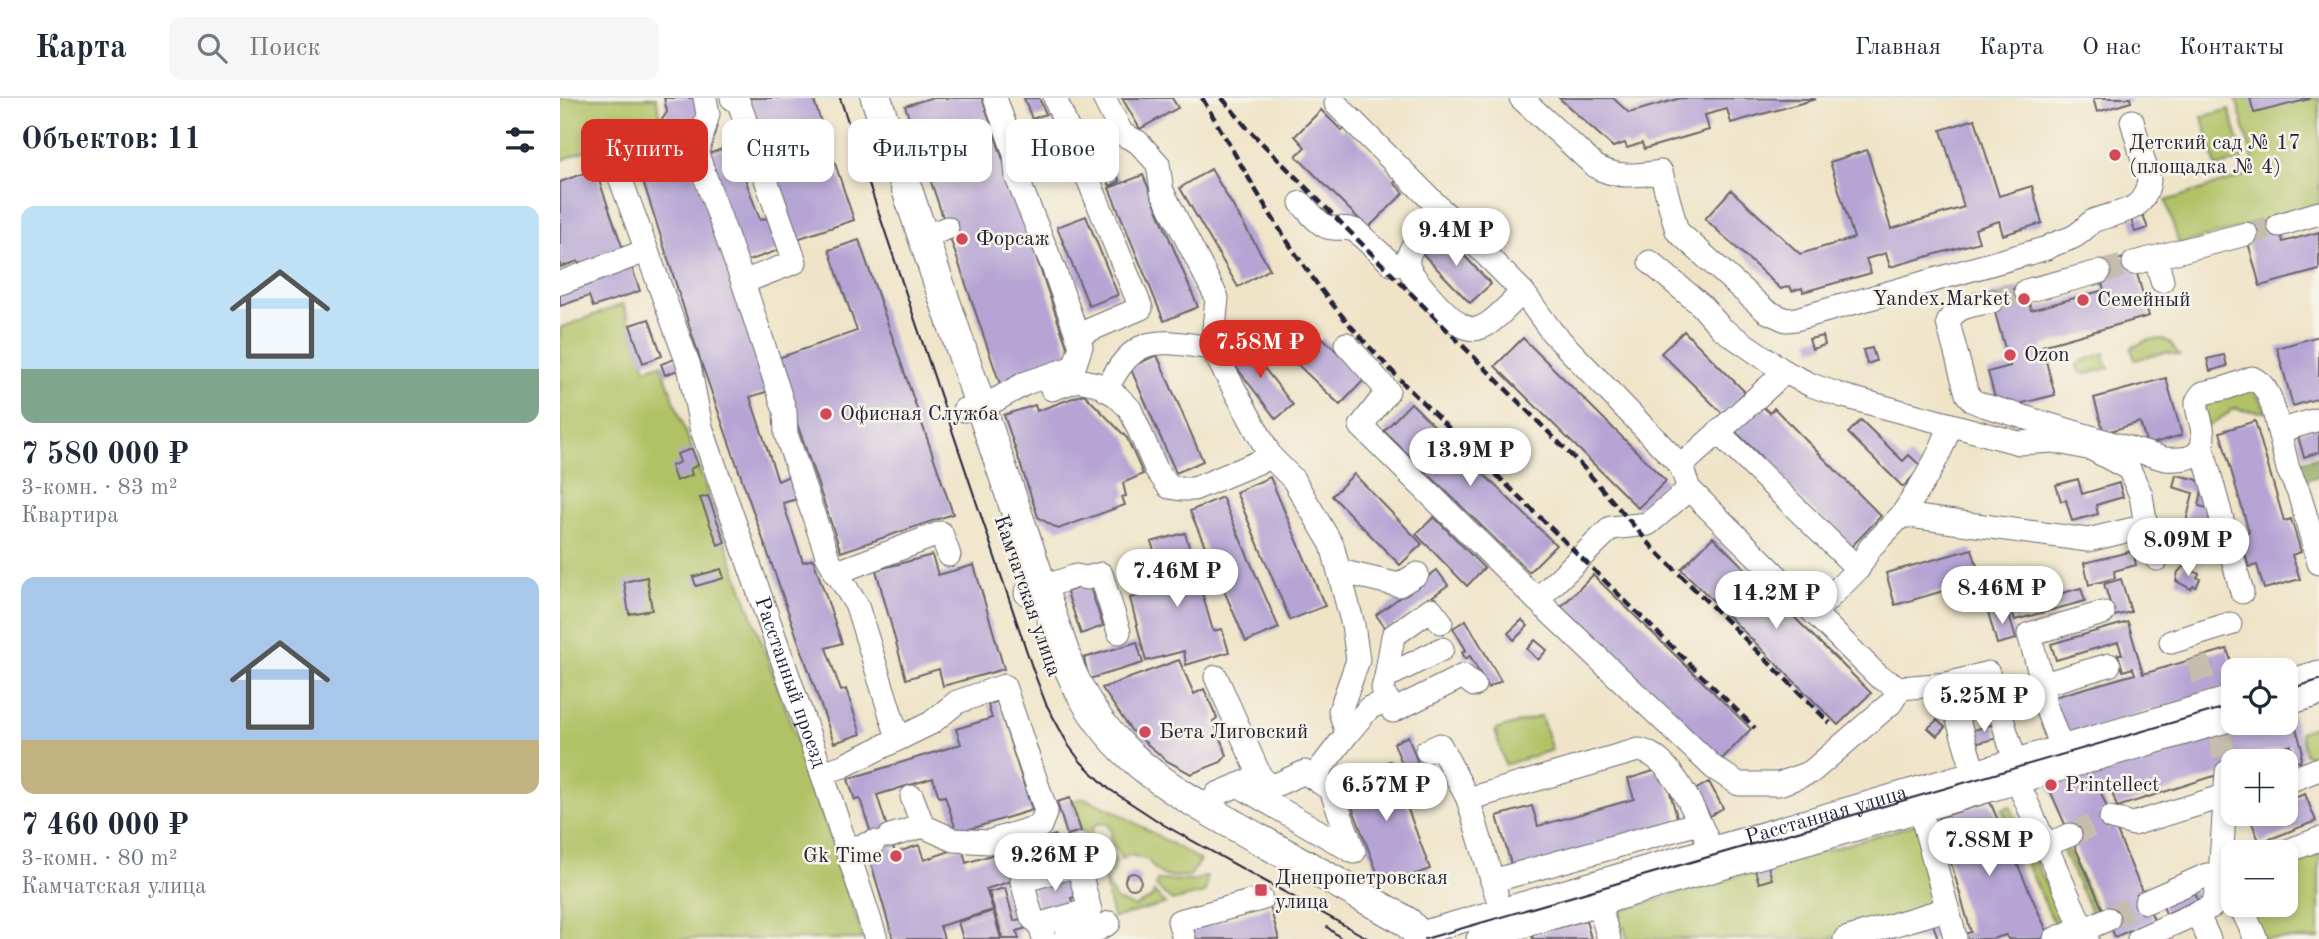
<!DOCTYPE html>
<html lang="ru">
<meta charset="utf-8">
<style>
body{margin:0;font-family:"Old Standard TT",serif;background:#f6f6f7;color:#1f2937;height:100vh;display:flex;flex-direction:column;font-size:26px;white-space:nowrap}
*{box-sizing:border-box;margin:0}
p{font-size:23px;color:#747a83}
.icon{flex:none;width:38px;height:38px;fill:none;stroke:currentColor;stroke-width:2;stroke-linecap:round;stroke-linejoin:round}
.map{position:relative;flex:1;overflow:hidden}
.drawer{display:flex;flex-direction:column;background:#fff;width:560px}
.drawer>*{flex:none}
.hud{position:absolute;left:21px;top:21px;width:665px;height:63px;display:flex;gap:14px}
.controls{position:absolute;left:1661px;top:560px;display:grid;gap:14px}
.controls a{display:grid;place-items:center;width:77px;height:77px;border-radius:14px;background:#fff;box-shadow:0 4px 10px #0003;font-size:35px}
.price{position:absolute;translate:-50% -60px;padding:0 16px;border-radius:24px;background:#fff;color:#222;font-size:23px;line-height:46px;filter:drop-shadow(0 2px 4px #0008)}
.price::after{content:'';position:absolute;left:50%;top:42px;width:21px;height:16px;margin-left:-10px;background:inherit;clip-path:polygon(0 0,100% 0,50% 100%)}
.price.selected{background:#d93025;color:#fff}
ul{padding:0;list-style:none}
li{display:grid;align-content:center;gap:14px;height:371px;padding:0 21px}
li span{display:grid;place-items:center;height:217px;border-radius:14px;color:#555}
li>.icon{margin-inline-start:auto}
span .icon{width:126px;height:126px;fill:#fffc;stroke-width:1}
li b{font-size:30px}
h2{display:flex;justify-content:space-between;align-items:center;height:84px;padding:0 21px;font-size:30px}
.tag{padding:0 24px;border-radius:14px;background:#fff;box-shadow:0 4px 10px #0003;font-size:24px;line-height:63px}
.tag.selected{background:#d93025;color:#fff}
header{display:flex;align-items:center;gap:42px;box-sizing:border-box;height:98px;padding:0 35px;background:#fff;border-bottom:2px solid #e0e1e3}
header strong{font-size:33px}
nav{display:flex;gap:38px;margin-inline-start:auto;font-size:24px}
.search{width:490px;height:63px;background:#f6f6f7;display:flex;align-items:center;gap:18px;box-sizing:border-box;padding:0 24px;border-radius:14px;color:#747a83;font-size:26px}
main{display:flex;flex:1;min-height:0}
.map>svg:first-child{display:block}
.green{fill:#b1c266;stroke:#6a7250;stroke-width:2}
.forest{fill:#8ca85b;stroke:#57654b;stroke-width:2}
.building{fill:#b5a4d4}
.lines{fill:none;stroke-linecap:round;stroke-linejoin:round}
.minor-tunnel{stroke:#c6bdac;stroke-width:23;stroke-dasharray:23 11;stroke-linecap:butt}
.minor-casing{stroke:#6a666c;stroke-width:25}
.major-casing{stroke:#6a666c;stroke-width:32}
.minor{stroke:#fff;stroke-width:23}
.major{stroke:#fff;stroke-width:30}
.tram{stroke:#22223b;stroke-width:2}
.rail{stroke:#22223b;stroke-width:4.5;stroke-dasharray:10 5;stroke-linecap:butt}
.poi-dot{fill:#d1495b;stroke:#f7f3e8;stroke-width:2.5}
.labels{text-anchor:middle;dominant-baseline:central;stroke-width:5;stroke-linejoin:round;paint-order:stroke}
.poi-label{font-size:21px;fill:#22223b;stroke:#f7f3e8;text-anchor:start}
.street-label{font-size:21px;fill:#22223b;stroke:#f7f3e8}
</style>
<header>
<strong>Карта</strong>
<div class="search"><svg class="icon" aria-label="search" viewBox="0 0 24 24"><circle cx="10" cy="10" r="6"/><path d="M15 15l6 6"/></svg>Поиск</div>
<nav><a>Главная</a><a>Карта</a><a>О нас</a><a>Контакты</a></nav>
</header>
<main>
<section class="drawer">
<h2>Объектов: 11<svg class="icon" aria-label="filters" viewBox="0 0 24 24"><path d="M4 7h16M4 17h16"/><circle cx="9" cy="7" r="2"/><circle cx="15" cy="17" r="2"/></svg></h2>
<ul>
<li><span style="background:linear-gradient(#bfe0f5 75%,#7fa58c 0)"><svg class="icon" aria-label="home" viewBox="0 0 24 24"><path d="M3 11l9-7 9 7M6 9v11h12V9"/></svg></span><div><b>7 580 000 ₽</b><p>3-комн. · 83 m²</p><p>Квартира</p></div></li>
<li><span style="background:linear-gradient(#a9c7e8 75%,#c2b280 0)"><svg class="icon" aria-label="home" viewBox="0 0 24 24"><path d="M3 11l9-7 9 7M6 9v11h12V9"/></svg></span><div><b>7 460 000 ₽</b><p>3-комн. · 80 m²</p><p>Камчатская улица</p></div></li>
</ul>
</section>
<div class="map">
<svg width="1759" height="841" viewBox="0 0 1759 841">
<rect width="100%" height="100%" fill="#f7f3e8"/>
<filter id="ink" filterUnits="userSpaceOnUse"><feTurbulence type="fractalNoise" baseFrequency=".0143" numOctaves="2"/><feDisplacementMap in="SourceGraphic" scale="14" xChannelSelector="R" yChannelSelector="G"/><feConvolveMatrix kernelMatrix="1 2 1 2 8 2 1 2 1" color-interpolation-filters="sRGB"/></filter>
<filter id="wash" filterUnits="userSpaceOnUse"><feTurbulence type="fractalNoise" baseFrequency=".00686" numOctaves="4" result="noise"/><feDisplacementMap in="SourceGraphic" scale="28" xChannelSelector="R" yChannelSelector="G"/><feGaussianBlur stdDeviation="1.57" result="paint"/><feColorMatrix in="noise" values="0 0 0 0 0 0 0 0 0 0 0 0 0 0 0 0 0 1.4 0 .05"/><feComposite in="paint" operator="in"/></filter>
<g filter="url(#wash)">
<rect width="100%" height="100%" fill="#efe4c8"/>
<path class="green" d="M0,0H96L101,21L0,63Z
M1676,0H1759V109L1619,146L1606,103L1696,74Z
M1669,11L1684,61L1656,69L1642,19Z
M63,206L86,271L101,266L250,678L303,841H0V230Z
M1603,241L1611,245L1619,257L1605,254L1575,262L1571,250L1587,242Z
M1545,255V264L1549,270C1539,271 1528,279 1519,274L1517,268L1520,264Z
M1690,286L1707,314L1679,312L1678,310L1670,312V314L1647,329L1642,303Z
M981,618L992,652L945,667L935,632Z
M1753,629L1755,636L1759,638L1757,661L1745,656L1740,634Z
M524,700L554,713L640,762L630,778C608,779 601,782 588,762L570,757L562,761L550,742L552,735L548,726L538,725L532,731L531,737L536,745L541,746H545L556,763L547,785L556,802L574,809L592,800L594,794L605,806L553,820L536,746L521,732L512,703Z
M1450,708L1506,830L1498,834L1442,711Z
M1357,726L1374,797L1372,806L1350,818L1270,841H1067L1064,829L1052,832L1047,816Z
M1506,747L1538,816L1533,818L1501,749Z
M1759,747V841H1686L1676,820L1667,814L1672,784L1673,807H1726V760Z
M647,778L645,795L612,803L596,788L598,782L633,783Z"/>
<path class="forest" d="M1759,358V378L1736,385L1731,367Z"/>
<g id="blocks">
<path class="building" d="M104,0H134L139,19L107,64L110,74L132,67L209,293L190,299L218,383L229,378L237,401L223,405L243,464L253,461L282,545L266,550L281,593L286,591L301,636L274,645L141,264L76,61L107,14Z
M189,0H253L294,122L237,141Z
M370,0H422L511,261L440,286L345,8Z
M464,0H479L486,16L472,21Z
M562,0H612L618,10L580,31Z
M999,0H1053L1069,15L1121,0L1256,1L1171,25L1167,11L1145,17L1149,32L1084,51L1082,45L1067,50L1065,45L1053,49Z
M1533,0H1570L1571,4L1537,14Z
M1690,0H1750V1L1694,15Z
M761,12L782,33L785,30L837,82L834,85L844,95L808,130L736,58L745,49L735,38Z
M1415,21L1439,98L1472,88L1482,125L1443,137L1439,123L1415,131L1419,144L1330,169L1326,155L1306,161L1311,175L1243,194L1242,190L1232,193L1230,188L1221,191L1145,121L1171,92L1240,156L1294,140L1270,64L1307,52L1331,131L1404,109L1381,32Z
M173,47L200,122L207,120L219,152L185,164L148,56Z
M552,68L560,83L550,88L543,73Z
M35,71L64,154L20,170L18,163L0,169V84Z
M651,71L710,171L678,189L620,90Z
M583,77L638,209L604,223L549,90Z
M526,118L558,197L529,208L497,129Z
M1583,118L1588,130L1575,134L1571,121Z
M1717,121L1723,144L1759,134V172L1700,188L1684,130Z
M882,134L931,186L910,205L861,154Z
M299,142L393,416L281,454L215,261L297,233L269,152Z
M1572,158L1589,218L1482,248L1495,297L1438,311L1428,274L1450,268L1430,197L1464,188L1471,212L1544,192L1537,167Z
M71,167L80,193L33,209L29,198L0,208V191Z
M89,221L102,258L83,265L70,227Z
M1124,233L1185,294L1163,316L1101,255Z
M1263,238L1265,247L1252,251L1249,241Z
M1759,238V300L1733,308L1717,250Z
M763,240L805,281L780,307L737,266Z
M963,240L1106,383L1078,410L935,268Z
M684,244L733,307L716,321L667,257Z
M1312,250L1316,263L1307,266L1303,252Z
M597,257L643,363L616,375L570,269Z
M1664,257L1667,268L1650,273L1647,261Z
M120,259L123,270L105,277L101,266Z
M1606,280L1622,337L1587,347L1580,324L1544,335L1534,300Z
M524,296L567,340L583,376L563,385L566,398L562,399L565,407L498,431L478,419L444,317L475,307L477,313Z
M851,305L996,447L969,474L824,333Z
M1202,308L1210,315L1214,310L1321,418L1291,449L1201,362L1202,360L1176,334Z
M1301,322L1343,363L1349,357L1362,369L1343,389L1288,335Z
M1695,323L1724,423L1731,421L1741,454L1732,457L1740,481L1704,491L1697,467L1689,469L1680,437L1689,434L1660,334Z
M1759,328V354L1744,359L1737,335Z
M132,351L138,367L130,371L132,377L116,383L111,368L120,364L117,356Z
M794,376L862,446L840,467L772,398Z
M1616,377L1635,381L1643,386L1639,408L1652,411L1643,447L1630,444L1627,456L1619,454L1633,395L1613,389Z
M710,379L765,508L730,522L676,394Z
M1518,381L1522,396L1559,385L1563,399L1536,407L1538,416L1512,423L1506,402L1501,403L1496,387Z
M148,398L165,444L158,447L140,400Z
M662,399L719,530L686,544L630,413Z
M874,419L924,470L907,488L856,436Z
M625,435L653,533L662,531L669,554L626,567L624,553L586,563L570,500L608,490L591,444Z
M1153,439L1311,595L1278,627L1121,471Z
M1412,451L1421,482L1335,507L1326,475Z
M1573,453L1576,467L1554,473L1555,480L1529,487L1524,465Z
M372,457L378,477L414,467L444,571L383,588L379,571L346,581L316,472Z
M1624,468L1639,476L1637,479L1640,481L1636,489L1633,488L1631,491L1616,483L1618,474Z
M161,471L164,480L136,488L133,479Z
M877,472L888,487L827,532L816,517Z
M1033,477L1191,631L1159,664L1001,509Z
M87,479L92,512L69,516L64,484Z
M1561,481L1571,514L1554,518L1544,486Z
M529,486L543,528L521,536L507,494Z
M1521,490L1525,503L1455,522L1451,509Z
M1447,509L1456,541L1437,546L1428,514Z
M906,522L941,583L928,590L910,558L905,561L902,554L906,552L893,530Z
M962,522L968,528L954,542L948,535Z
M1568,524L1583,576L1667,551L1674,572L1673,588L1505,638L1494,599L1575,576L1573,570L1563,573L1558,556H1562L1558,544L1496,562L1491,546Z
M975,542L987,552L978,562L967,551Z
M577,544L583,565L529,581L524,560Z
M619,562L634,596L644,591L657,620L653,623L667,657L661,664L631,676L607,663L571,632L542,590Z
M437,603L472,712L397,735L385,698L379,699L373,680L317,697L335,755L359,747L364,762L402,749L406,765L495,737L503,767L426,791L433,812L380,828L384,841H333L307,751L315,748L300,701L295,702L288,681L401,646L396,631L432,620L428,607Z
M1732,616L1742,651L1740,665L1732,659L1731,647L1673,663V672L1557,709L1551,691L1541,695L1594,822L1555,839L1488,688L1490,684L1702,625H1726V618Z
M1377,622L1385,629L1377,638L1368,630Z
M1434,626L1438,640L1414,646L1410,633Z
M848,638L870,699L856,703L834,645Z
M830,663L870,771L836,783L817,774L782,682Z
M1103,670L1119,726L953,773L937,718L972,708L978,728L1074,701L1068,681Z
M1149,684L1163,710L1150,718L1145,709L1141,711L1135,692Z
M1745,696L1756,723L1700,745L1689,718L1726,716V703Z
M510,700L521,733L507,737L497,704Z
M1430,704L1489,838L1481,841H1448L1446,837L1432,841H1390L1411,834L1378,720Z
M509,739L517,764L504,767L497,743Z
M1208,768L1212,781L1199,785L1195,772Z
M511,773L518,798L511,800L514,809L480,818L471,784Z
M565 783a8 8 0 1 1 16 0a8 8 0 1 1-16 0Z
M445,790L454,823L463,820L466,830L457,833L459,841H443L429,794Z
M1633,791L1638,802L1606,816L1602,805Z
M710,809L719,841H632L629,832Z
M433,813L441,841H403L398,824Z
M1026,822L1031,841H973L972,837Z
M1373,826L1378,841H1321Z"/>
</g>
</g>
<g filter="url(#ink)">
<use href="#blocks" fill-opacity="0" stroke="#6a666c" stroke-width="2"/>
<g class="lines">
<path class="minor-tunnel" d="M1686,136L1719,127
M1539,174L1574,165
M1432,203L1466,193
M1637,560L1648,596
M1660,636L1667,674
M1510,737L1551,720
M1548,821L1586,804"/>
<defs>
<g id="minor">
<path d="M145,0L148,16L137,56L183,184L225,313L226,336L268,460L297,508L338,640"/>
<path d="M172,0L179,5L235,164L183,184"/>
<path d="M495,0L581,210L518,237"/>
<path d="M544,0L562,36L578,44L598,66L602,93L657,200L652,250C595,242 575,235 546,292"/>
<path d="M961,0L1035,68C1056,81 1078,77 1101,74L1117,133L1206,213L1226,222L1236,221L1487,150C1496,144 1505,143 1513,139C1522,135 1527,126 1535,122C1560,113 1585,115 1589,82L1572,23"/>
<path d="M776,6L963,194L992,234L1121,368L1129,391L1319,579L1340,590L1387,586L1414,675"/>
<path d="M455,56L510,36"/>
<path id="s1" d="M58,74L129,268L141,329L262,675L316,841"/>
<path d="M741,105C749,113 757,125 767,129C777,132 786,128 796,133L832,166H847"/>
<path d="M886,116C873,128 845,146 848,167C849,178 890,221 901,227C908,231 915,232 922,229C934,225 952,203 963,194"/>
<path d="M1719,127L1759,115"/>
<path d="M363,139L387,130"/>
<path d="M1596,160L1602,183"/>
<path d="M1090,164L1141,207L1161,230L1225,274L1251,287L1283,298L1459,345L1494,343L1532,351L1569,371L1581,397L1586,428L1597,461"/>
<path d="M1574,165L1686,136"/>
<path d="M0,185L86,153"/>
<path d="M1466,193L1539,174"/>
<path d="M1432,203C1415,207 1395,207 1388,225L1407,296L1413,303L1423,307L1605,361C1638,363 1649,354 1640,321C1639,316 1636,310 1637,304C1638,301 1641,297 1643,295L1666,290L1692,280C1712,289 1713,313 1719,333L1759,321"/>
<path d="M786,246L828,293L801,328L977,502L1154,670L1179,686H1219L1251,674L1331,605L1340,590"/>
<path d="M652,250L711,359L733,381L772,447L793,527L798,562L780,613L787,636L753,680"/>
<path d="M492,291L518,282L537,286L557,298L570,311L596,371L609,389L621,391H634L711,359"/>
<path d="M404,312L432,304L466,285L514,269L521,248L494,171L457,80L455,56L435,0"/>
<path d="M1719,333L1728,371L1739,395L1759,465"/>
<path d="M1158,334L1298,471"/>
<path d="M1642,349L1682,494"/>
<path d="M1121,368L1225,274"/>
<path d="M1342,417C1360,390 1381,358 1390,327"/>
<path d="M779,473L839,487L857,476"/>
<path d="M275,475L381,435L389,457"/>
<path d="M466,495L516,478L527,480L541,476L559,534"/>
<path d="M977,502L1051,430L1088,426L1129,391"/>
<path d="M1254,515L1298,471L1310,450L1342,417L1528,442L1586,428"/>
<path d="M1611,544L1670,526"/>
<path d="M826,579L833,538L871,511L881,524"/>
<path d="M1726,584L1759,574"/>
<path d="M1387,586L1428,575L1455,663"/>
<path d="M1483,586L1549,567"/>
<path d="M823,590L826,579L882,551"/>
<path d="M1726,606L1759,596"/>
<path d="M787,636L809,610L828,602L833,613L903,578L914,587"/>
<path d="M1501,649L1484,604L1483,586L1469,536L1543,515"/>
<path d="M867,653L880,647L908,701L936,795"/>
<path d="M1452,671L1527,841"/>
<path d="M262,675L283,668L371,625L397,604L444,588L486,713L480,728L428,744L394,742L363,728L352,699"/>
<path d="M1726,684L1759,671"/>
<path d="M678,687L794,754L771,692L745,674L711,689L700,678"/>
<path d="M1357,700L1395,839"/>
<path d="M908,701L1078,652C1112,656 1139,722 1151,751"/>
<path d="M648,712L657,696L700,678L656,579"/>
<path d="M1551,720L1573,726L1665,698"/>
<path d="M330,738L363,728"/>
<path d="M1485,747L1510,737"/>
<path d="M288,752L314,744"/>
<path d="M1725,754L1759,741"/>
<path d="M932,783L1139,725"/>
<path d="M1035,792L1049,841"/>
<path d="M1586,804L1647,777L1660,778L1673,773"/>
<path d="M1680,807L1696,841"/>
<path d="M1637,815L1649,841"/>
<path d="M480,826L530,812L518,767L462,783L472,820L480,826L484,841"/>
<path d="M1523,832L1548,821"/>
<path d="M505,841L539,831L549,825"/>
<path d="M624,841L619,823L701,801"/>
<path id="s2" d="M856,841L859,836L868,833L1673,599"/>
<path d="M918,841L1673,621"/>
<path d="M1285,841L1387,811"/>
<path d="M1495,841L1522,829"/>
<path d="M1579,841L1653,808L1660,778L1667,674"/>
</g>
<path id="major" d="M316,0L510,572C549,662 616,694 697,740C743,766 790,792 837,818L847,824L863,841"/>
</defs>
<use href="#minor" class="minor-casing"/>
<use href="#major" class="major-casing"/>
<use href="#minor" class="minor"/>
<use href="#major" class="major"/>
<path class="tram" d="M280,0L473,572L486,606L509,648L521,664L549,691L604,727L809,841
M1726,592L1759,582
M767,829L782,841
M865,841L1673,607"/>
<path class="rail" d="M642,0C678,60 711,123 752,179C780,219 814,254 847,289L1195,630
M662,0L688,31L1023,369L1094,451L1270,625"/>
</g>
</g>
<g class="poi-dot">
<circle cx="1555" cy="57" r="7"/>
<circle cx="402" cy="141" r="7"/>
<circle cx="1464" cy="201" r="7"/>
<circle cx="1523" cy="202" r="7"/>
<circle cx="1450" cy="257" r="7"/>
<circle cx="266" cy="316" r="7"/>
<circle cx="585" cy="634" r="7"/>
<circle cx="1491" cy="687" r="7"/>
<circle cx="336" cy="758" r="7"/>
<rect x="694" y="785" width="14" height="14" rx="3.5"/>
</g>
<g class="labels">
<g class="poi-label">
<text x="1569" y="45">Детский сад № 17<tspan x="1569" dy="24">(площадка № 4)</tspan></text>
<text x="416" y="141">Форсаж</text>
<text x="1450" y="201" text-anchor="end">Yandex.Market</text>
<text x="1537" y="202">Семейный</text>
<text x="1464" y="257">Ozon</text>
<text x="280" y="316">Офисная Служба</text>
<text x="599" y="634">Бета Лиговский</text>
<text x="1505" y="687">Printellect</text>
<text x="322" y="758" text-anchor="end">Gk Time</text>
<text x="715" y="780">Днепропетровская<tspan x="715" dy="24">улица</tspan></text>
</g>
<g class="street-label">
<text transform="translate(467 498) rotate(71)">Камчатская улица</text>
<text stroke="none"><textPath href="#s1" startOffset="539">Расстанный проезд</textPath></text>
<text stroke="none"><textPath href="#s2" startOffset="430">Расстанная улица</textPath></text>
</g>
</g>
</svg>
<div class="controls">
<a><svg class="icon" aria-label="locate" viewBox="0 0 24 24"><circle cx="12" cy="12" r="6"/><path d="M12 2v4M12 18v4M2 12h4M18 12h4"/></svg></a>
<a>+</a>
<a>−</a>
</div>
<b class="price" style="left:896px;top:170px">9.4M ₽</b>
<b class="price selected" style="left:700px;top:282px">7.58M ₽</b>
<b class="price" style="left:910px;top:390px">13.9M ₽</b>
<b class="price" style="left:1628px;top:480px">8.09M ₽</b>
<b class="price" style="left:617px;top:511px">7.46M ₽</b>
<b class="price" style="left:1442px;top:528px">8.46M ₽</b>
<b class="price" style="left:1216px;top:533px">14.2M ₽</b>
<b class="price" style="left:1424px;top:636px">5.25M ₽</b>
<b class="price" style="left:826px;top:725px">6.57M ₽</b>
<b class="price" style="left:1429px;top:780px">7.88M ₽</b>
<b class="price" style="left:495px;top:795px">9.26M ₽</b>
<div class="hud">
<a class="tag selected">Купить</a>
<a class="tag">Снять</a>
<a class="tag">Фильтры</a>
<a class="tag">Новое</a>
</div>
</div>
</main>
